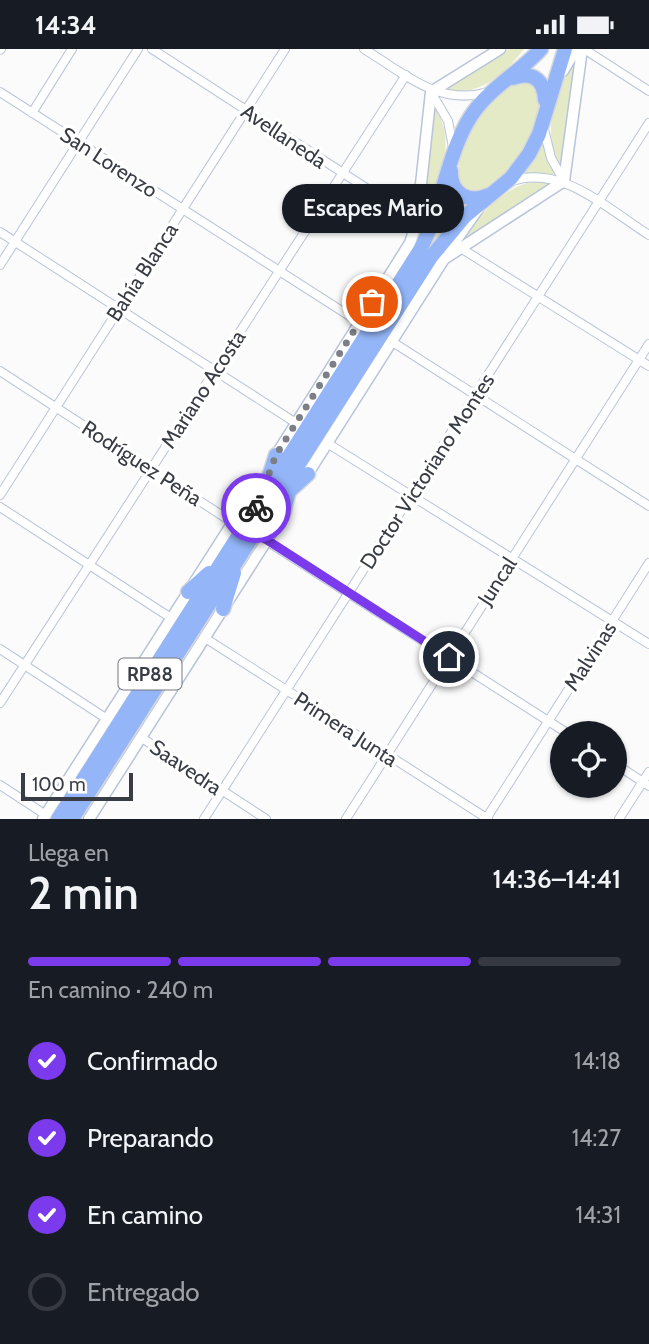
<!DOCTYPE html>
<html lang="es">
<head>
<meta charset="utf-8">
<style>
  body { margin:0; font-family:Cabin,sans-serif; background:#20242c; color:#f1f3f6; height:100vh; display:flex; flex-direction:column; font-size:26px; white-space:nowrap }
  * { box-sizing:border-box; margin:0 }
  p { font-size:23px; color:#9ea1a6 }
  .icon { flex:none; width:38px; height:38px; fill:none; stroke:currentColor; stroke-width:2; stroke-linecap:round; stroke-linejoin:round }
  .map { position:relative; height:770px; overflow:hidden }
  .details { display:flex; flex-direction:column; background:#171b24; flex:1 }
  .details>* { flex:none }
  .fabs { position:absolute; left:550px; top:672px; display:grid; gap:14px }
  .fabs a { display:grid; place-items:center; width:77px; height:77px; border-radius:50%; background:#171b24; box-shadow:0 2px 5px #0004; font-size:35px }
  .scale { position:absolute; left:21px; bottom:18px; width:112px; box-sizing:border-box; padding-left:7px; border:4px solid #383c45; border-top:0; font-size:19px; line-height:24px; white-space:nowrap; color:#383c45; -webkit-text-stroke:5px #fff; paint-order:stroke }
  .pin { position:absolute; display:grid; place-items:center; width:60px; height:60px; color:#fff; margin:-30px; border:4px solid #fff; border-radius:50%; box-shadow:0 2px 7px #0007 }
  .courier { position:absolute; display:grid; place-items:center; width:70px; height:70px; margin:-35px; border:5px solid #7c3aed; border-radius:50%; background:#fff; color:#222; box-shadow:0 2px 9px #0007 }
  .bubble { position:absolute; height:49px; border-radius:24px; background:#171b24; box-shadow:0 2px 5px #0004; font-size:23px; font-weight:600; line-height:49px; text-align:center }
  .summary em { font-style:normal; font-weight:600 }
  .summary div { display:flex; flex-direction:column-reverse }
  .summary { display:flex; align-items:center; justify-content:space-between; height:119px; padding:0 28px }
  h1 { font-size:46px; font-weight:600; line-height:52px }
  .bar { display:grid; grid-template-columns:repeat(4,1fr); gap:10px 7px; align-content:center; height:84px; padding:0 28px }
  .bar i { height:9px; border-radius:5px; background:#363941 }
  .bar .selected { background:#7c3aed }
  .bar p { grid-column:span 4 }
  ol { padding:0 28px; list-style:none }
  li { display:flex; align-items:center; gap:21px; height:77px }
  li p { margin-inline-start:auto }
  li .icon { padding:7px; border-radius:50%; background:#7c3aed; color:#fff; stroke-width:4 }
  li:last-child { color:#9ea1a6 }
  li i { width:38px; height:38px; border:4px solid #363941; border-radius:50% }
  .status { display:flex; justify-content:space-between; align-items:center; height:49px; padding:0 35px; background:#171b24; direction:ltr }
  .status svg { height:19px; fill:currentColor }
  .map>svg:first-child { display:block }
  .green { fill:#e4eac6 }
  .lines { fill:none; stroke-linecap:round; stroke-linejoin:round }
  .street-casing { stroke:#b9c4da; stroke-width:10 }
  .secondary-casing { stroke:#b9c4da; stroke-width:13 }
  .highway-casing { stroke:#d7d8da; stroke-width:17 }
  .street { stroke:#fff; stroke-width:8 }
  .secondary { stroke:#fff; stroke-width:10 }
  .highway { stroke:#94b6f9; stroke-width:14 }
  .done { stroke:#7c7f85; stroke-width:7; stroke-dasharray:0 12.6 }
  .route { stroke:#7c3aed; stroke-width:9 }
  .labels { text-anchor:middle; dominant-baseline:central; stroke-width:7; stroke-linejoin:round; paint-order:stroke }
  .shield { fill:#fff; stroke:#74767d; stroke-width:2 }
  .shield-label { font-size:19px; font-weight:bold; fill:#383c45 }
  .street-label { font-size:21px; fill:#383c45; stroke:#fff }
</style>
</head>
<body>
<div class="status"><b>14:34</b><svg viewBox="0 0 49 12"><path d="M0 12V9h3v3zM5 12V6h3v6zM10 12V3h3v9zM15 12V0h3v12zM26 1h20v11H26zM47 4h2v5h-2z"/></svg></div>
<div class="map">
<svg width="649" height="770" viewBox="0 0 649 770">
  <rect width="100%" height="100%" fill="#fbfbfb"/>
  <path class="green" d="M509,0H524C503,27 478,49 441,41Z
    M576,9L562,121C539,86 556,42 576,9Z
    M519,31L535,34C536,39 540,45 540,50C544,81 506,139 475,145L460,137C453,95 480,50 519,31Z
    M433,56C460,93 438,132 421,169Z
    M542,87L546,107L558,128L522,125Z
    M537,132L554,135L461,192C478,167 505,136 537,132Z
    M448,142L471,156L253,477Z"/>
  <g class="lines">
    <g class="street-casing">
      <path id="street" d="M152,0L417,172
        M364,0C404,24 439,58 488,43
        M584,0L649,42
        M0,1L1,0
        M0,43L359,273
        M431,43L448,72L453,98
        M32,64L72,0
        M544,80L551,109L564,132
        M512,132C562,115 609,161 649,186
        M0,183L296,374
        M459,198L649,317
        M0,216L138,0
        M391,292L649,457
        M0,322L235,475
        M327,394L649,595
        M0,446L285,0
        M0,458L171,569
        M262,489L567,684
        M205,589L488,770
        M0,600L107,670
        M0,654L406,26
        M142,689L266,770
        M614,714L649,737
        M0,736L46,766
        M204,770L649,74
        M346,770L649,295
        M486,770L649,514
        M619,770L649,723"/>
    </g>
    <g class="secondary-casing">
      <path id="secondary" d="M563,22L576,0
        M449,201L478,160
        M273,411L410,194L417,172L431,43L500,0
        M305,429L444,210L564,132L582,0
        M43,770L253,442
        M89,770L286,461"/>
    </g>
    <g class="highway-casing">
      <path id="highway" d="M513,29C533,22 544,31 545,51
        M451,122C450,145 469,155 489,146
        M268,431L276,406
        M287,444L308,425
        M250,447L268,429
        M282,467L291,435
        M188,543L209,524
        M223,560L234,524
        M58,770L420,201C442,159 447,104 471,67C489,39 519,24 541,0
        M72,770L431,208L465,167L511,129L529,105L539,85L565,0"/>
    </g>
    <use href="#street" class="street"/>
    <use href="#secondary" class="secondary"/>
    <use href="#highway" class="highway"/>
  </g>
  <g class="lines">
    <path class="done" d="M256,459L276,406L372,253"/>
    <path class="route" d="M256,459L243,480L267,491L449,608"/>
  </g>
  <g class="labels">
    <rect class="shield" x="118.5" y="609.5" width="63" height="31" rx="5"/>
    <g class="shield-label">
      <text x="150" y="625">RP88</text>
    </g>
    <g class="street-label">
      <text transform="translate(284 87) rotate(34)">Avellaneda</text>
      <text transform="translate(109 113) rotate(33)">San Lorenzo</text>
      <text transform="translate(142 223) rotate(-57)">Bahía Blanca</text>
      <text transform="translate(203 340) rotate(-57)">Mariano Acosta</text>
      <text transform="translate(142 414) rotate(33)">Rodríguez Peña</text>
      <text transform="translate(427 422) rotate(-57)">Doctor Victoriano Montes</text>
      <text transform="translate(497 532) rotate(-57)">Juncal</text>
      <text transform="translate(590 607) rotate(-57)">Malvinas</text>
      <text transform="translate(346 680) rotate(33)">Primera Junta</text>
      <text transform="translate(186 718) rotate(34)">Saavedra</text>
    </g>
  </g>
</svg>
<div class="fabs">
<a><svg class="icon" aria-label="locate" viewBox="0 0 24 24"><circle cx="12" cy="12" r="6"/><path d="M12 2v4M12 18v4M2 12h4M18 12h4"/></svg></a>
</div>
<div class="scale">100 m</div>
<div class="pin" style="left:372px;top:253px;background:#ea580c"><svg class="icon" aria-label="bag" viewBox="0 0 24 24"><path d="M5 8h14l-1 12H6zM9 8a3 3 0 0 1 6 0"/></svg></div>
<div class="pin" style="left:449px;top:608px;background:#1f2937"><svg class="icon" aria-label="home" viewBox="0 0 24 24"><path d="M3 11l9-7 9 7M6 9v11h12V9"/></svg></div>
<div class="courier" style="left:256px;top:459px"><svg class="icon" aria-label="bike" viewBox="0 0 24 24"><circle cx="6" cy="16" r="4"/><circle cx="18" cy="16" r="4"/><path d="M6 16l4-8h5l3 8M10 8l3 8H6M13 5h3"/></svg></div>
<div class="bubble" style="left:282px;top:135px;width:182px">Escapes Mario</div>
</div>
<section class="details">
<div class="summary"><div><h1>2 min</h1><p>Llega en</p></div><em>14:36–14:41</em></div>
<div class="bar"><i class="selected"></i><i class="selected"></i><i class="selected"></i><i></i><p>En camino · 240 m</p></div>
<ol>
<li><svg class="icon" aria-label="check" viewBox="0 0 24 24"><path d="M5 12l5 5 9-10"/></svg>Confirmado<p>14:18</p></li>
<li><svg class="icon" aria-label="check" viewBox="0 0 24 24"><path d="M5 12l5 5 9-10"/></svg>Preparando<p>14:27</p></li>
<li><svg class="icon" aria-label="check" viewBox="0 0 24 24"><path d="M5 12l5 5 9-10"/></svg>En camino<p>14:31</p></li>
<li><i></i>Entregado</li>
</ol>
</section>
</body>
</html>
